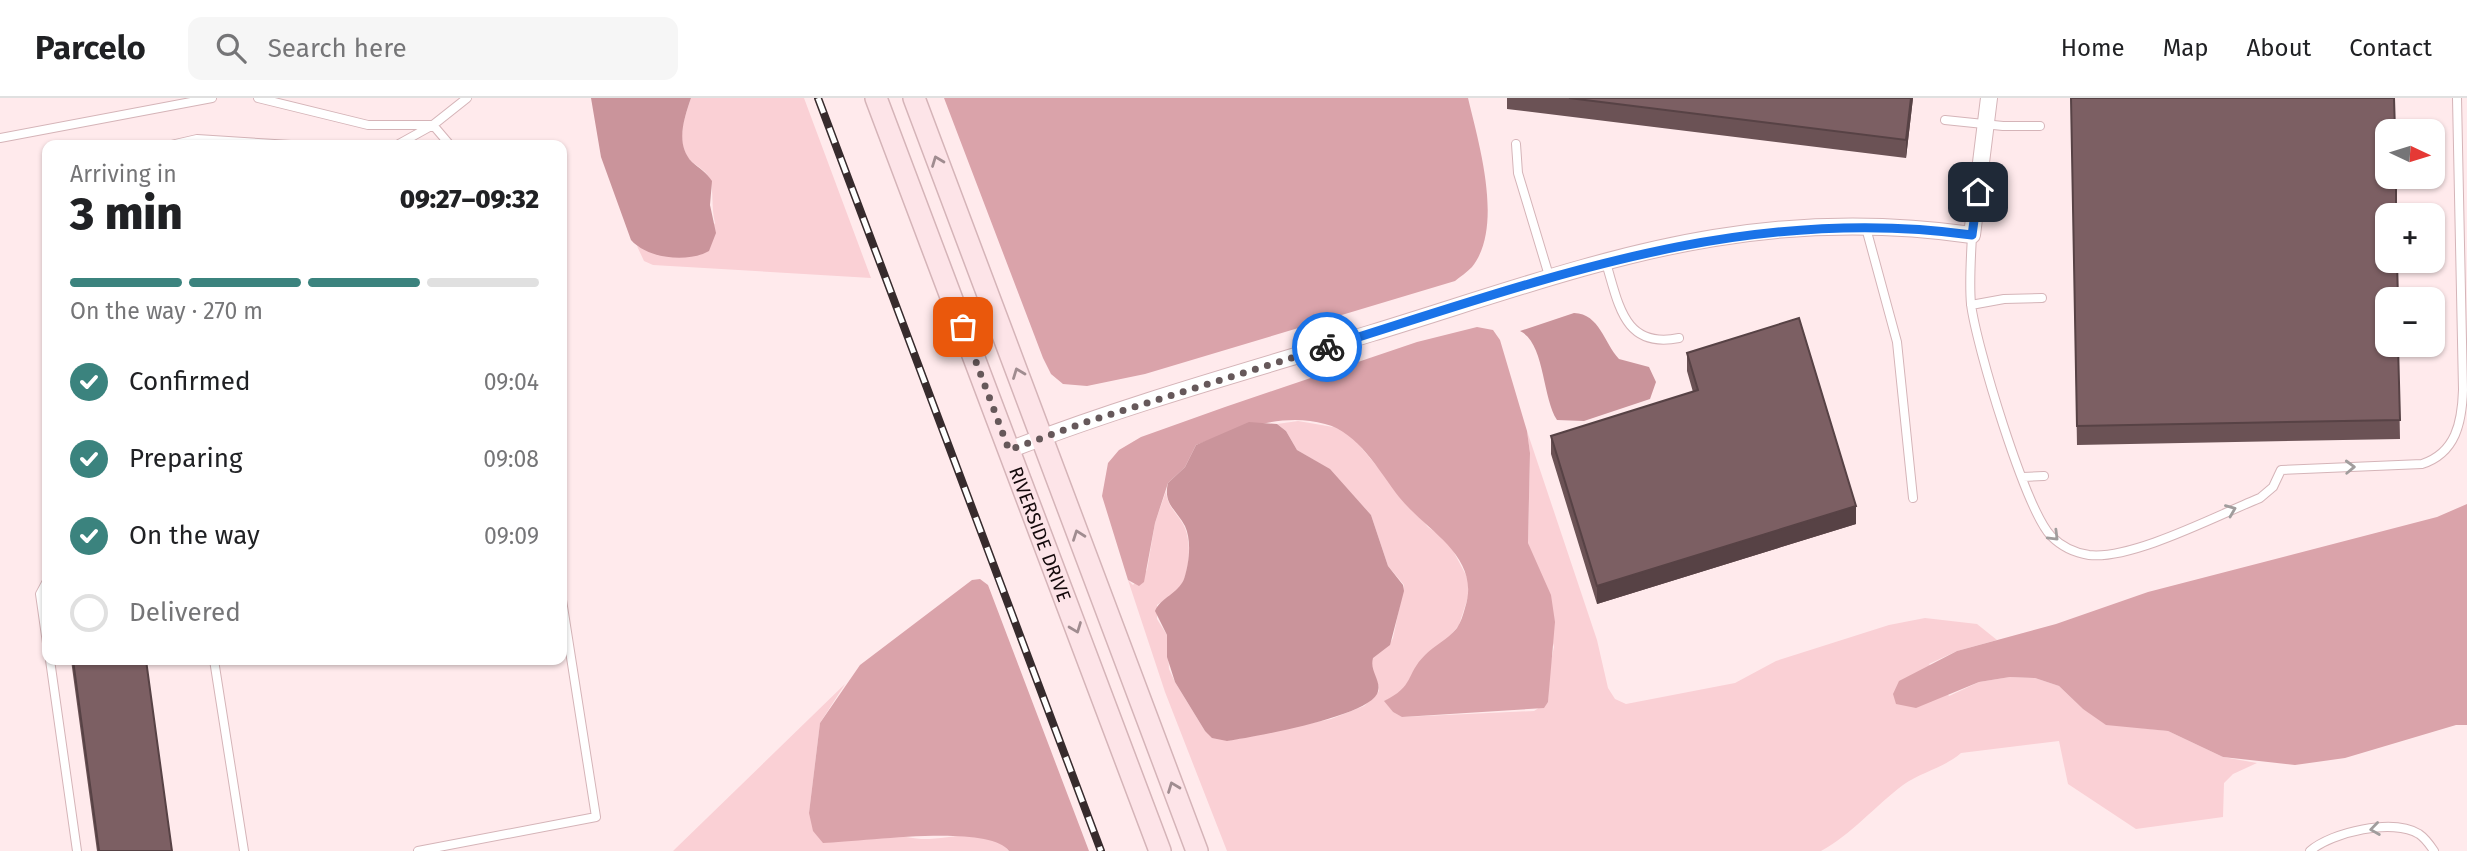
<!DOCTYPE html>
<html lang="en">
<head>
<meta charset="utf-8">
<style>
  body { margin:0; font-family:"Fira Sans",sans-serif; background:#f6f6f6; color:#202124; height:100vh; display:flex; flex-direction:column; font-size:26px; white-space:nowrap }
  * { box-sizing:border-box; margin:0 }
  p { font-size:23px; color:#757577 }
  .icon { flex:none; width:38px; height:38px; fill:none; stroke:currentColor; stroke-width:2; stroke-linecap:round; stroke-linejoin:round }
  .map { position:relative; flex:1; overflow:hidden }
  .details { position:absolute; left:42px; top:42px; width:525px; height:525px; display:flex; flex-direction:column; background:#fff; border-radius:14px; box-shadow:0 2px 5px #0004 }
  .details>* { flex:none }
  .needle { width:46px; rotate:94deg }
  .fabs { position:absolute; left:2375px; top:21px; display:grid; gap:14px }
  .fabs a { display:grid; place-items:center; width:70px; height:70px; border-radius:14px; background:#fff; box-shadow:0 2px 5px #0004; font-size:35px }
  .pin { position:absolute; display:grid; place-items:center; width:60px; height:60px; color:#fff; margin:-30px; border-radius:14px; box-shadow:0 4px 10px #0006 }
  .courier { position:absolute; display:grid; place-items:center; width:70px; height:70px; margin:-35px; border:5px solid #1a73e8; border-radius:50%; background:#fff; color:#222; box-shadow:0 2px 9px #0007 }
  .headline em { font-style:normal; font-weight:800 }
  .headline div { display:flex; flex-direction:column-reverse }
  .headline { display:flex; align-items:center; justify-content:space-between; height:119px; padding:0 28px }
  h1 { font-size:46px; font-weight:800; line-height:52px }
  .bar { display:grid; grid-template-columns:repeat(4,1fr); gap:10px 7px; align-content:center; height:84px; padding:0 28px }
  .bar i { height:9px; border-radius:5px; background:#e0e0e0 }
  .bar .on { background:#3b837e }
  .bar p { grid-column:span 4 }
  ol { padding:0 28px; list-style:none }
  li { display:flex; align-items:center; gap:21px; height:77px }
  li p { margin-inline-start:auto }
  li .icon { padding:7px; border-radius:50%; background:#3b837e; color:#fff; stroke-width:4 }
  li:last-child { color:#757577 }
  li i { width:38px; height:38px; border:4px solid #e0e0e0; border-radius:50% }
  header { display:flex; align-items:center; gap:42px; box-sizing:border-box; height:98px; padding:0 35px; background:#fff; border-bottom:2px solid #e0e0e0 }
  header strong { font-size:33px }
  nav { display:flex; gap:38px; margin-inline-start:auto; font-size:24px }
  .search { width:490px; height:63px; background:#f6f6f6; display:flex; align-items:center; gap:18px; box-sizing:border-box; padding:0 24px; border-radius:14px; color:#757577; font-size:26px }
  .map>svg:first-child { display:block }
  .green { fill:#fad0d5 }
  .forest { fill:#daa3aa }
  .water { fill:#ca949b }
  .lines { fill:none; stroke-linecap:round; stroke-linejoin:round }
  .lane-casing { stroke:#d5b4b8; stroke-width:10 }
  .street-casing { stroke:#d5b4b8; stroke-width:18 }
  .secondary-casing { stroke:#d5b4b8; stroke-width:24 }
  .lane { stroke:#fff; stroke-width:8 }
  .street { stroke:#fff; stroke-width:16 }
  .secondary { stroke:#fde4e8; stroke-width:21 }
  .rail-casing { stroke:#372b2d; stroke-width:8 }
  .rail { stroke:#fff; stroke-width:5; stroke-dasharray:16; stroke-linecap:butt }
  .wall { fill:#6b5255 }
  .shaded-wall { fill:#574245 }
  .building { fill:#7c5f63; stroke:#574245; stroke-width:2 }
  .oneway { stroke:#a08c90 }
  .oneway2 { stroke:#a19d9d }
  .done { stroke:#66585a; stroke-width:7; stroke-dasharray:0 12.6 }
  .route { stroke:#1a73e8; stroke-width:9 }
  .labels { text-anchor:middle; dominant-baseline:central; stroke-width:5; stroke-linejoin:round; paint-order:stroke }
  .street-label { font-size:19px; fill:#14090b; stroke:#fff }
</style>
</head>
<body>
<header>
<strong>Parcelo</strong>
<div class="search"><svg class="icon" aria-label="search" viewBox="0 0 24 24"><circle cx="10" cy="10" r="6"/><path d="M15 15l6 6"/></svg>Search here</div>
<nav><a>Home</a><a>Map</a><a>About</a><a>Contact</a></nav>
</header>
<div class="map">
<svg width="2467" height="753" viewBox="0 0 2467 753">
  <rect width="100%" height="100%" fill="#ffeaec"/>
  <path class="green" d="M691,0H804L871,180L653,167L644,163L637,148L662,158L690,159L715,125C711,109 714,94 710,82C707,73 698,69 691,63C674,44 685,20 691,0Z
    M1298,323L1339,330L1354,341L1428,429L1448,443L1468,481V499L1459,527L1445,544L1425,557L1401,595L1385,603L1393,614L1403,619L1534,613L1548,604L1550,568L1554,549L1528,445L1530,355L1527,333L1597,542L1608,590L1615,601L1626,606L1735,585L1776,563L1889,527L1925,520L1977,526L1997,542L1957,553L1929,566L1949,598L1979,584L2010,579L2035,580L2059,588L2083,611L2142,630L2168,633L2223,659L2257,665L2233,676L2224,685L2223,719L2136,731L2068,686L2059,643L1961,655C1944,670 1921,674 1903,687C1875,708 1852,736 1821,753H1227L1165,594L1128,482L1133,487L1147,472L1155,425L1166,393C1167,408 1176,414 1183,426C1193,443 1190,481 1176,494C1170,499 1163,503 1157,507V521L1167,537L1169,571L1175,584L1205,633L1227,643L1331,621L1364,608L1379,593C1379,582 1371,574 1371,565C1372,554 1389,550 1393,540L1404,487L1388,468L1371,417L1329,371L1297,352L1286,333L1277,326Z
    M845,586L820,625L809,715C842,722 888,738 921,741C949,742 989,726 1009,753H673Z"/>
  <path class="forest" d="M944,0H1468C1479,46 1504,129 1472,169C1467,174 1460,179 1455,183L1145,276L1087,288L1063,286L1051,276L1043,260Z
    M1477,229L1493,232L1500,242L1527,333L1530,355L1528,445L1551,497L1555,524L1548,604L1544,610L1402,619L1393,614L1384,603C1415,588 1405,577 1425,557C1435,547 1447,542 1457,530C1461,524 1463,517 1465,510C1482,458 1426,433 1399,399C1379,373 1358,334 1325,326C1282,314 1235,332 1196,347L1185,369L1168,385L1155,425L1144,484L1139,488L1128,482L1102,398L1108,365L1119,352L1141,339L1225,309L1417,244Z
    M2467,406V627H2456L2345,660L2295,667L2223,659L2168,633L2106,627L2083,611L2059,588L2035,580L2010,579L1979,584L1916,610L1896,606L1893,596L1899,583L1957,553L2056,526L2148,494L2437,419Z
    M980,481L988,487L1089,753H1009C989,725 861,744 823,745L813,733L809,715L820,625L860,567L972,482Z"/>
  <path class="water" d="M591,0H691C684,21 675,46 692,64C699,70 707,75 712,83L710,107L716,135L709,153C688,165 648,161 631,142L601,59Z
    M1574,215C1600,216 1604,245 1619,261L1649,269L1656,284L1650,301L1584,323L1557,322C1542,299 1545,245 1520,233Z
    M1249,324L1277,326L1286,333L1297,352L1330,371L1371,417L1388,468L1403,487L1404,493L1390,547L1373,560C1369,574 1383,583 1377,596C1365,619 1254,639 1227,643L1212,640L1205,633L1175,584L1167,559V537L1155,513C1161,499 1178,496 1184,481C1189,466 1192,443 1185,428C1176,411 1163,406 1168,385L1185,369L1196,347Z"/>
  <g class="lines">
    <g class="lane-casing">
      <path id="lane" d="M258,0L368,27H433L450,47
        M1945,22L2003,28H2040
        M0,40L212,0
        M1516,46L1518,75L1550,181
        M171,47L197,41L291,47
        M397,47L433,27L467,0
        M1866,130L1897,244L1913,400
        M1972,137C1971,160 1969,183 1971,206C1976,247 2025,410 2051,438C2061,448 2075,455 2089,457C2132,462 2218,417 2260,400L2273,389L2281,372L2422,366C2456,355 2462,324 2463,292L2457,0
        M1606,165C1619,207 1624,251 1679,240
        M1971,207L2004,201L2042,200
        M2023,379L2044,378
        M47,483L40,496L47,545
        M50,562L77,753
        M214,562L244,753
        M418,753L596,719L562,502
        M2310,753C2332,734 2393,720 2419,736C2425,740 2430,747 2434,753"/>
    </g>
    <g class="street-casing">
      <path id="street" d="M1009,352C1127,306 1251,272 1372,235C1484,201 1598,159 1714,140C1798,126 1888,125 1972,137L1989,0"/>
    </g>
    <g class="secondary-casing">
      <g id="secondary">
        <path id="s1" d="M876,0L1160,753"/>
        <path d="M914,0L1197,753"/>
      </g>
    </g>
    <use href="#lane" class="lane"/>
    <use href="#street" class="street"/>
    <use href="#secondary" class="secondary"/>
    <g class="rail-casing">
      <path id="rail" d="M818,0L1101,753"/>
    </g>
    <use href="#rail" class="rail"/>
  </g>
  <path class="wall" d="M1507,0H1913L1906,60L1507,11Z
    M2071,0L2398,247L2400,341L2077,347Z
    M1687,255L1856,426L1597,506L1551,356V338L1693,294L1687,273Z
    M71,562H146L172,753H97Z"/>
  <path class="shaded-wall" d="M1911,0H1913L1906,60V42Z
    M1856,408V426L1597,506V488Z"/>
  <path class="building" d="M1569,0H1911L1906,42Z
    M2071,0H2394L2395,33H2387V79H2396V117H2387V163H2397L2398,201H2387V247H2398L2400,322L2077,328Z
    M1799,220L1856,408L1597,488L1551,338L1698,292L1687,255Z
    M73,562H146L172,753H99Z"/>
  <defs><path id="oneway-chevron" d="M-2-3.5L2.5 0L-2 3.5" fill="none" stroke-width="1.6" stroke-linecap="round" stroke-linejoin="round" transform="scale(1.75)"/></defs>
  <g class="oneway">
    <use href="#oneway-chevron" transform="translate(937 63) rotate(-111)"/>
    <use href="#oneway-chevron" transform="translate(1018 275) rotate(-111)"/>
    <use href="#oneway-chevron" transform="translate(1078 437) rotate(-110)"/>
    <use href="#oneway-chevron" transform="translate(1076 530) rotate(69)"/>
    <use href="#oneway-chevron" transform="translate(1173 689) rotate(-111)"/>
  </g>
  <g class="oneway2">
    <use href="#oneway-chevron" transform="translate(2350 369) rotate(-2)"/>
    <use href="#oneway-chevron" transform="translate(2231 412) rotate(-22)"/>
    <use href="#oneway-chevron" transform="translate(2054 438) rotate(45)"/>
    <use href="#oneway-chevron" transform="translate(2375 731) rotate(172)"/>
  </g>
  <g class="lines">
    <path class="done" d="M963,229L1009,352L1086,324L1327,249"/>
    <path class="route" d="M1327,249C1541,182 1744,105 1972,137L1978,94"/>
  </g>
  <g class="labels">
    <g class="street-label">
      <text stroke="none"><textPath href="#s1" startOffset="466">RIVERSIDE DRIVE</textPath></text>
    </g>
  </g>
</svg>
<div class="fabs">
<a><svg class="needle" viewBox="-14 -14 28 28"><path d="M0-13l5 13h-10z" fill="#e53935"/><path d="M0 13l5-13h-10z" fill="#757577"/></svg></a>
<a>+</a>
<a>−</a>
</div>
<div class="pin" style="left:963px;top:229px;background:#ea580c"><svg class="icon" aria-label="bag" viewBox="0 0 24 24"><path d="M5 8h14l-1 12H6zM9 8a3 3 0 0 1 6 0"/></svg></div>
<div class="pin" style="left:1978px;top:94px;background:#1f2937"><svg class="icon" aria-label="home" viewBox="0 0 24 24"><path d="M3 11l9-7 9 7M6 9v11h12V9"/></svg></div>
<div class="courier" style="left:1327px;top:249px"><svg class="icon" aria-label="bike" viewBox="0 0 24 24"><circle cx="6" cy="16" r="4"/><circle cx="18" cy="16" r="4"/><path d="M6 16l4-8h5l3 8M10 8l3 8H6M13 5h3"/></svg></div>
<section class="details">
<div class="headline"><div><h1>3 min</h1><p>Arriving in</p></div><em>09:27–09:32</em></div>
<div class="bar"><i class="on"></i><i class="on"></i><i class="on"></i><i></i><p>On the way · 270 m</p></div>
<ol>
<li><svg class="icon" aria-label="check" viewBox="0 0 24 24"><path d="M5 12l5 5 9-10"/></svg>Confirmed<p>09:04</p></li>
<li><svg class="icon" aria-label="check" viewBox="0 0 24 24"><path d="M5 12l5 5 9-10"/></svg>Preparing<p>09:08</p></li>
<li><svg class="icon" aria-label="check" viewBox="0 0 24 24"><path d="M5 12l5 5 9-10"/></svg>On the way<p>09:09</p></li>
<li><i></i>Delivered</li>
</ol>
</section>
</div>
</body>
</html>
